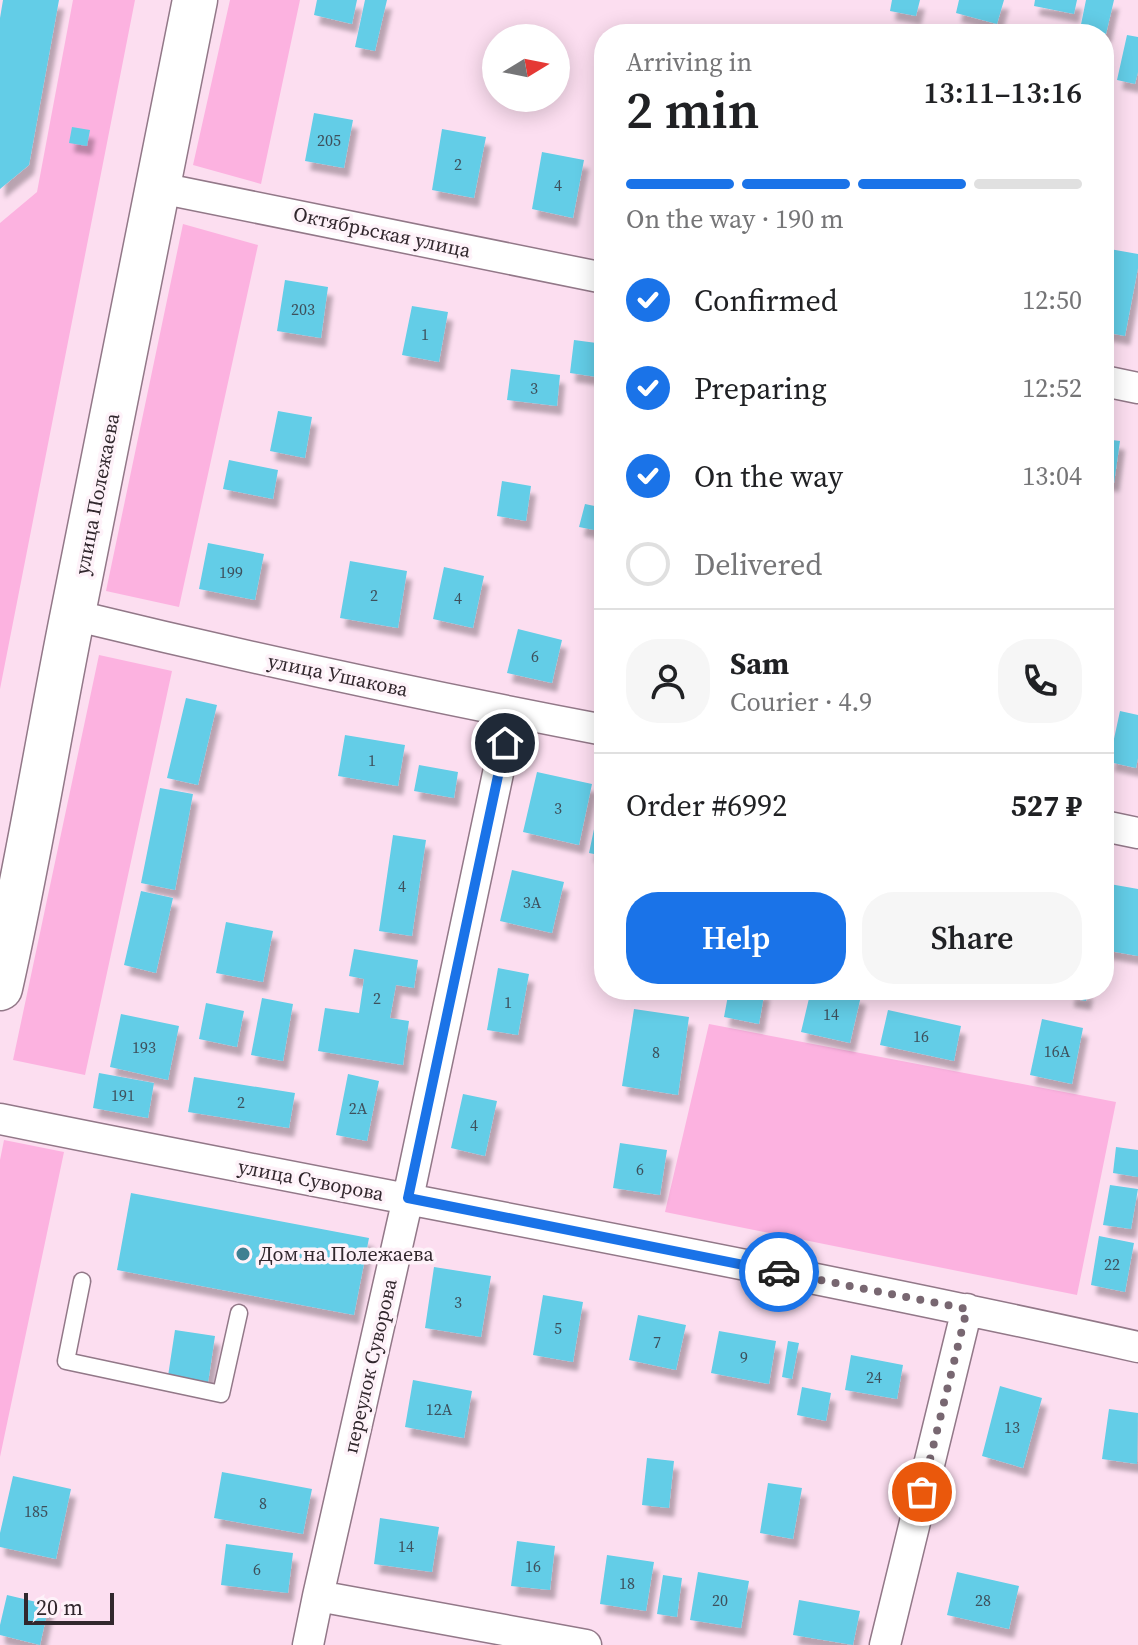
<!DOCTYPE html>
<html lang="en">
<head>
<meta charset="utf-8">
<style>
  body { margin:0; font-family:"Source Serif 4",serif; background:#f6f6f6; color:#202124; height:100vh; display:flex; flex-direction:column; font-size:30px; white-space:nowrap }
  * { box-sizing:border-box; margin:0 }
  p { font-size:26px; color:#757577 }
  .icon { flex:none; width:44px; height:44px; fill:none; stroke:currentColor; stroke-width:2; stroke-linecap:round; stroke-linejoin:round }
  .map { position:relative; flex:1; overflow:hidden }
  .side { position:absolute; left:594px; top:24px; width:520px; height:976px; display:flex; flex-direction:column; background:#fff; border-radius:32px; box-shadow:0 4px 20px #0003 }
  .side>* { flex:none }
  .needle { width:52px; rotate:80deg }
  .controls { position:absolute; left:482px; top:24px; display:grid; gap:16px }
  .controls a { display:grid; place-items:center; width:88px; height:88px; border-radius:50%; background:#fff; box-shadow:0 4px 20px #0003; font-size:40px }
  .scale { position:absolute; left:24px; bottom:20px; width:90px; box-sizing:border-box; padding-left:8px; border:4px solid #31272d; border-top:0; font-size:22px; line-height:28px; white-space:nowrap; color:#31272d; -webkit-text-stroke:6px #fef2f9; paint-order:stroke }
  .pin { position:absolute; display:grid; place-items:center; width:68px; height:68px; color:#fff; margin:-34px; border:4px solid #fff; border-radius:50%; box-shadow:0 2px 8px #0007 }
  .courier { position:absolute; display:grid; place-items:center; width:80px; height:80px; margin:-40px; border:6px solid #1a73e8; border-radius:50%; background:#fff; color:#222; box-shadow:0 2px 10px #0007 }
  .head em { font-style:normal; font-weight:600 }
  .head div { display:flex; flex-direction:column-reverse }
  .head { display:flex; align-items:center; justify-content:space-between; height:136px; padding:0 32px }
  h1 { font-size:52px; font-weight:600; line-height:60px }
  .bar { display:grid; grid-template-columns:repeat(4,1fr); gap:12px 8px; align-content:center; height:96px; padding:0 32px }
  .bar i { height:10px; border-radius:6px; background:#e0e0e0 }
  .bar .current { background:#1a73e8 }
  .bar p { grid-column:span 4 }
  .line { display:flex; align-items:center; gap:20px; padding:0 32px; border-top:2px solid #e0e0e0 }
  .line div { flex:1 }
  .round { display:grid; place-items:center; flex:none; width:84px; height:84px; border-radius:32px; background:#f6f6f6 }
  ol { padding:0 32px; list-style:none }
  li { display:flex; align-items:center; gap:24px; height:88px }
  li p { margin-inline-start:auto }
  li .icon { padding:8px; border-radius:50%; background:#1a73e8; color:#fff; stroke-width:4 }
  li:last-child { color:#757577 }
  li i { width:44px; height:44px; border:4px solid #e0e0e0; border-radius:50% }
  .primary-button { display:flex; gap:16px; margin-top:auto; padding:16px 32px }
  .primary-button a { flex:1; height:92px; border-radius:32px; background:#1a73e8; color:#fff; font-size:32px; font-weight:600; line-height:92px; text-align:center }
  .primary-button a+a { background:#f6f6f6; color:#202124 }
  .map>svg:first-child { display:block }
  .green { fill:#fcb2e0 }
  .building { fill:#63cde7; filter:url(#shadow) }
  .lines { fill:none; stroke-linecap:round; stroke-linejoin:round }
  .service-casing { stroke:#927888; stroke-width:19 }
  .minor-casing { stroke:#927888; stroke-width:33 }
  .primary-casing { stroke:#927888; stroke-width:47 }
  .service { stroke:#fff; stroke-width:16 }
  .minor { stroke:#fff; stroke-width:30 }
  .primary { stroke:#fff; stroke-width:44 }
  .done { stroke:#786771; stroke-width:8; stroke-dasharray:0 14.4 }
  .route { stroke:#1a73e8; stroke-width:10 }
  .poi-dot { fill:#3e8091; stroke:#fef2f9; stroke-width:3 }
  .labels { text-anchor:middle; dominant-baseline:central; stroke-width:7; stroke-linejoin:round; paint-order:stroke }
  .number-label { font-size:16px; fill:#3e505c }
  .street-label { font-size:20px; fill:#31272d; stroke:#fef2f9 }
  .poi-label { font-size:20px; fill:#31272d; stroke:#fef2f9; text-anchor:start }
</style>
</head>
<body>
<div class="map">
<svg width="1138" height="1645" viewBox="0 0 1138 1645">
  <defs>
    <filter id="shadow"><feDropShadow dx="5" dy="9" stdDeviation="2" flood-color="#0004"/></filter>
  </defs>
  <rect width="100%" height="100%" fill="#fcdef0"/>
  <path class="green" d="M73,0H135L0,689V223L37,192Z
    M230,0H300L261,184L193,165Z
    M183,224L258,245L179,607L106,591Z
    M99,655L172,671L85,1075L13,1060Z
    M709,1024L1116,1102L1077,1295L665,1212Z
    M4,1140L64,1152L0,1457V1160Z"/>
  <path class="building" d="M3,0H59L29,165L0,189V18Z
    M317,0H357L352,24L314,15Z
    M365,0H387L375,51L355,47Z
    M892,0H920L916,16L890,11Z
    M959,0H1004L997,24L956,13Z
    M1035,0H1077L1074,14L1034,6Z
    M1086,0H1114L1106,34H1079Z
    M1127,35L1138,37V72L1135,84L1117,80Z
    M314,113L353,120L344,168L305,161Z
    M72,127L90,130L87,146L69,143Z
    M442,129L486,137L474,198L432,190Z
    M542,152L584,160L573,218L532,209Z
    M1104,248L1138,254V268L1125,336L1104,332Z
    M285,280L328,287L321,338L277,331Z
    M412,306L448,312L439,362L402,355Z
    M574,340L604,344V378L570,373Z
    M511,369L560,375L557,406L507,400Z
    M278,411L312,417L305,458L270,451Z
    M1104,439L1120,441L1114,483L1104,481Z
    M229,460L278,470L273,499L223,489Z
    M502,481L531,486L526,521L497,516Z
    M585,504L604,508V532L579,527Z
    M208,543L264,554L255,600L199,589Z
    M350,561L407,571L398,628L340,618Z
    M444,567L484,576L473,628L433,619Z
    M518,629L562,640L552,683L507,673Z
    M186,698L217,705L198,785L167,778Z
    M1120,711L1138,715V758L1136,768L1109,762Z
    M345,735L405,745L398,786L338,776Z
    M419,765L458,772L454,798L414,791Z
    M537,772L592,784L579,845L523,832Z
    M603,786L604,787V856L589,853Z
    M160,788L193,794L175,890L141,883Z
    M393,835L426,840L412,936L379,931Z
    M512,870L564,882L552,933L500,921Z
    M1104,883L1138,889V956L1104,950Z
    M141,891L173,898L156,973L124,965Z
    M226,922L273,931L263,982L216,973Z
    M354,949L418,960L414,988L396,985L390,1018L409,1021L403,1065L318,1051L325,1008L359,1013L364,979L349,976Z
    M498,968L529,974L518,1035L487,1030Z
    M729,990H765L759,1024L724,1017Z
    M811,990H833L861,996L850,1043L801,1032Z
    M1070,990H1088L1086,1001L1069,998Z
    M262,998L293,1004L283,1061L251,1055Z
    M206,1003L244,1011L237,1047L199,1039Z
    M634,1009L689,1017L678,1095L622,1086Z
    M888,1010L961,1026L954,1061L880,1045Z
    M121,1014L179,1026L168,1080L110,1067Z
    M1042,1019L1083,1028L1072,1084L1030,1075Z
    M99,1073L154,1083L148,1118L93,1108Z
    M348,1074L379,1081L367,1141L336,1135Z
    M194,1077L295,1093L289,1128L188,1112Z
    M463,1094L497,1101L485,1156L451,1148Z
    M620,1143L667,1150L660,1195L613,1188Z
    M1116,1147L1138,1150V1177L1113,1173Z
    M1110,1185L1138,1189L1131,1229L1103,1225Z
    M131,1193L369,1238L354,1315L117,1270Z
    M1099,1236L1134,1243L1125,1292L1091,1285Z
    M434,1267L491,1276L481,1337L425,1328Z
    M543,1295L583,1302L573,1362L533,1355Z
    M638,1315L686,1325L676,1370L629,1360Z
    M175,1330L215,1336L208,1383L168,1376Z
    M719,1331L776,1341L769,1384L711,1373Z
    M788,1341L799,1343L792,1379L782,1377Z
    M851,1355L903,1365L897,1399L845,1390Z
    M413,1380L472,1391L464,1438L405,1427Z
    M1000,1386L1042,1398L1023,1468L982,1456Z
    M802,1387L831,1393L826,1421L797,1415Z
    M1109,1409L1138,1413L1137,1464L1102,1459Z
    M647,1458L674,1461L669,1508L642,1505Z
    M222,1472L312,1489L303,1534L214,1518Z
    M13,1476L71,1489L56,1559L0,1547V1533Z
    M768,1483L802,1488L793,1539L760,1533Z
    M380,1518L439,1527L432,1572L374,1564Z
    M517,1541L555,1546L550,1590L511,1586Z
    M226,1544L293,1553L288,1593L221,1585Z
    M607,1555L654,1562L646,1611L600,1604Z
    M698,1572L749,1581L741,1628L690,1620Z
    M957,1572L1019,1586L1009,1629L947,1615Z
    M663,1575L682,1578L677,1617L657,1614Z
    M7,1595L49,1605L40,1645L0,1635V1625Z
    M799,1600L860,1611L853,1645L793,1635Z"/>
  <g class="lines">
    <g class="service-casing">
      <path id="service" d="M82,1281L66,1361L221,1394L239,1313"/>
    </g>
    <g class="minor-casing">
      <path id="minor" d="M160,188L604,278
        M1104,381L1138,388
        M73,615C249,658 426,696 604,730
        M1104,826L1138,833
        M0,1119C379,1196 760,1263 1138,1347
        M318,1596L586,1645
        M308,1645L318,1596L408,1198L511,712
        M885,1645L967,1309"/>
    </g>
    <g class="primary-casing">
      <path id="primary" d="M0,988C28,864 48,738 73,613C114,409 156,205 195,0"/>
    </g>
    <use href="#service" class="service"/>
    <use href="#minor" class="minor"/>
    <use href="#primary" class="primary"/>
  </g>
  <g class="lines">
    <path class="done" d="M779,1272L967,1309L922,1492"/>
    <path class="route" d="M505,743L408,1198L779,1272"/>
  </g>
  <circle class="poi-dot" cx="243" cy="1254" r="8"/>
  <g class="labels">
    <g class="number-label">
      <text x="329" y="140">205</text>
      <text x="458" y="164">2</text>
      <text x="558" y="185">4</text>
      <text x="303" y="309">203</text>
      <text x="425" y="334">1</text>
      <text x="534" y="388">3</text>
      <text x="231" y="572">199</text>
      <text x="374" y="595">2</text>
      <text x="458" y="598">4</text>
      <text x="535" y="656">6</text>
      <text x="372" y="760">1</text>
      <text x="558" y="808">3</text>
      <text x="402" y="886">4</text>
      <text x="532" y="902">3А</text>
      <text x="377" y="998">2</text>
      <text x="508" y="1002">1</text>
      <text x="831" y="1014">14</text>
      <text x="921" y="1036">16</text>
      <text x="144" y="1047">193</text>
      <text x="1057" y="1051">16А</text>
      <text x="656" y="1052">8</text>
      <text x="123" y="1095">191</text>
      <text x="241" y="1102">2</text>
      <text x="358" y="1108">2А</text>
      <text x="474" y="1125">4</text>
      <text x="640" y="1169">6</text>
      <text x="1112" y="1264">22</text>
      <text x="458" y="1302">3</text>
      <text x="558" y="1328">5</text>
      <text x="657" y="1342">7</text>
      <text x="744" y="1357">9</text>
      <text x="874" y="1377">24</text>
      <text x="439" y="1409">12А</text>
      <text x="1012" y="1427">13</text>
      <text x="263" y="1503">8</text>
      <text x="36" y="1511">185</text>
      <text x="406" y="1546">14</text>
      <text x="533" y="1566">16</text>
      <text x="257" y="1569">6</text>
      <text x="627" y="1583">18</text>
      <text x="720" y="1600">20</text>
      <text x="983" y="1600">28</text>
    </g>
    <g class="street-label">
      <text transform="translate(382 232) rotate(12)">Октябрьская улица</text>
      <text transform="translate(97 494) rotate(-79)">улица Полежаева</text>
      <text transform="translate(338 675) rotate(12)">улица Ушакова</text>
      <text transform="translate(311 1180) rotate(11)">улица Суворова</text>
      <text transform="translate(370 1366) rotate(-77)">переулок Суворова</text>
    </g>
    <g class="poi-label">
      <text x="259" y="1254">Дом на Полежаева</text>
    </g>
  </g>
</svg>
<div class="controls">
<a><svg class="needle" viewBox="-14 -14 28 28"><path d="M0-13l5 13h-10z" fill="#e53935"/><path d="M0 13l5-13h-10z" fill="#757577"/></svg></a>
</div>
<div class="scale">20 m</div>
<div class="pin" style="left:922px;top:1492px;background:#ea580c"><svg class="icon" aria-label="bag" viewBox="0 0 24 24"><path d="M5 8h14l-1 12H6zM9 8a3 3 0 0 1 6 0"/></svg></div>
<div class="pin" style="left:505px;top:743px;background:#1f2937"><svg class="icon" aria-label="home" viewBox="0 0 24 24"><path d="M3 11l9-7 9 7M6 9v11h12V9"/></svg></div>
<div class="courier" style="left:779px;top:1272px"><svg class="icon" aria-label="car" viewBox="0 0 24 24"><path d="M5 17H2v-5l4-1 3-4h7l3 4 3 1v5h-3M9 17h6M6 11h13"/><circle cx="7" cy="17" r="2"/><circle cx="17" cy="17" r="2"/></svg></div>
<section class="side">
<div class="head"><div><h1>2 min</h1><p>Arriving in</p></div><em>13:11–13:16</em></div>
<div class="bar"><i class="current"></i><i class="current"></i><i class="current"></i><i></i><p>On the way · 190 m</p></div>
<ol>
<li><svg class="icon" aria-label="check" viewBox="0 0 24 24"><path d="M5 12l5 5 9-10"/></svg>Confirmed<p>12:50</p></li>
<li><svg class="icon" aria-label="check" viewBox="0 0 24 24"><path d="M5 12l5 5 9-10"/></svg>Preparing<p>12:52</p></li>
<li><svg class="icon" aria-label="check" viewBox="0 0 24 24"><path d="M5 12l5 5 9-10"/></svg>On the way<p>13:04</p></li>
<li><i></i>Delivered</li>
</ol>
<div class="line" style="height:144px"><a class="round"><svg class="icon" aria-label="person" viewBox="0 0 24 24"><circle cx="12" cy="8" r="4"/><path d="M4 21q1-7 8-7t8 7"/></svg></a><div><b>Sam</b><p>Courier · 4.9</p></div><a class="round"><svg class="icon" aria-label="phone" viewBox="0 0 24 24"><path d="M5 4h4l2 5-3 2q2 4 5 5l2-3 5 2v4C11 20 4 13 5 4z"/></svg></a></div>
<div class="line" style="height:104px"><div>Order #6992</div><b>527 ₽</b></div>
<div class="primary-button"><a>Help</a><a>Share</a></div>
</section>
</div>
</body>
</html>
